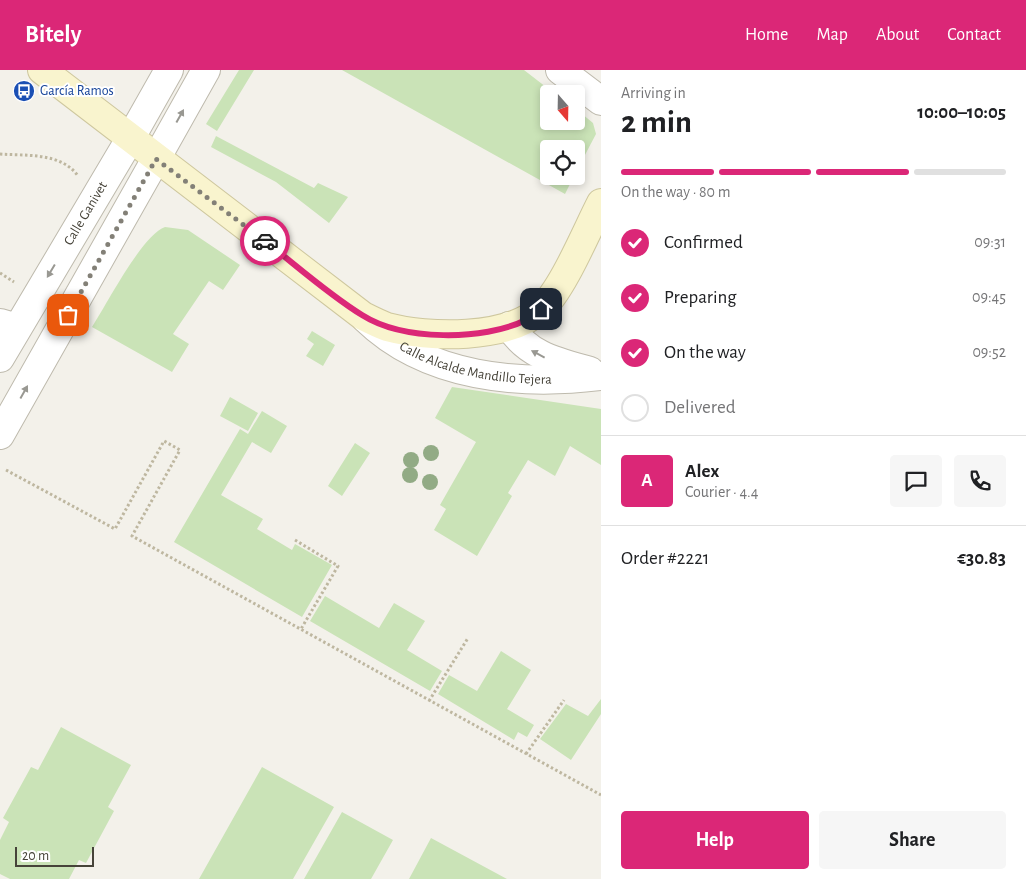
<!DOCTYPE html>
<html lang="en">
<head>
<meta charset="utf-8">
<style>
  body { margin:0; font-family:"Alegreya Sans",sans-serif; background:#f6f6f6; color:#202124; height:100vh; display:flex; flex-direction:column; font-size:19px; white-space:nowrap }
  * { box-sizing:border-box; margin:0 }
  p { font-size:16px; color:#757577 }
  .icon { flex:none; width:28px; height:28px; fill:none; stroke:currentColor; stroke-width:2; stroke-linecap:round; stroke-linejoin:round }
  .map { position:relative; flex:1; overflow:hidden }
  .drawer { display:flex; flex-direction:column; background:#fff; width:425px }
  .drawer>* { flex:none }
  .needle { width:32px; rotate:160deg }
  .buttons { position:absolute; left:540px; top:15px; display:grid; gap:10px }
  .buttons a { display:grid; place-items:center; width:45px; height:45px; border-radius:5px; background:#fff; box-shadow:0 2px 8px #0003; font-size:25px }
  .scale { position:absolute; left:15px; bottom:12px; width:79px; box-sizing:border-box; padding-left:5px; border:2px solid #464339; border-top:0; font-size:14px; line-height:18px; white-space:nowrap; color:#464339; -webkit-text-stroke:4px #fff; paint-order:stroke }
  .pin { position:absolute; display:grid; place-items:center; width:42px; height:42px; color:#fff; margin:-21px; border-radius:10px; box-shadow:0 2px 8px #0006 }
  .courier { position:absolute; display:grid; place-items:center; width:50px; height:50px; margin:-25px; border:4px solid #db2777; border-radius:50%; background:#fff; color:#222; box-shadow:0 1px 6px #0007 }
  .overview em { font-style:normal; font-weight:700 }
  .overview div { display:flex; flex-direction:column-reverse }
  .overview { display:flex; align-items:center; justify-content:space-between; height:85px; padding:0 20px }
  h1 { font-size:32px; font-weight:700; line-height:38px }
  .bar { display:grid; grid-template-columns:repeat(4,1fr); gap:8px 5px; align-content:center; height:60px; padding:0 20px }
  .bar i { height:6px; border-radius:4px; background:#e0e0e0 }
  .bar .active { background:#db2777 }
  .bar p { grid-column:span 4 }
  .line { display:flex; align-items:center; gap:12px; padding:0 20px; border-top:1px solid #e0e0e0 }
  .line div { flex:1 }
  .round { display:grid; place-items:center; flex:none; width:52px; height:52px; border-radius:5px; background:#f6f6f6 }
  ol { padding:0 20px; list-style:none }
  li { display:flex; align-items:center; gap:15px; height:55px }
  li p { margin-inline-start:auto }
  li .icon { padding:5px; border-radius:50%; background:#db2777; color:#fff; stroke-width:4 }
  li:last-child { color:#757577 }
  li i { width:28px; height:28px; border:2px solid #e0e0e0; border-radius:50% }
  .primary-button { display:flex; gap:10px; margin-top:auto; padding:10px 20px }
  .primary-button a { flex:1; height:58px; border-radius:5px; background:#db2777; color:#fff; font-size:20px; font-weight:700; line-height:58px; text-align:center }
  .primary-button a+a { background:#f6f6f6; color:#202124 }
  header { display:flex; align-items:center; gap:30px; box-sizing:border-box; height:70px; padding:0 25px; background:#db2777; color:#fff }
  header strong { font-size:24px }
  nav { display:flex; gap:28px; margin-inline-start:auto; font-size:18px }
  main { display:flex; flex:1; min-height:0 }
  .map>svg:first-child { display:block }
  .green { fill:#cae3b7 }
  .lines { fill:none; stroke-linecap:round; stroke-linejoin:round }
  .minor-casing { stroke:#bebaad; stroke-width:30 }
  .tertiary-casing { stroke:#bebaad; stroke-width:30 }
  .secondary-casing { stroke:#cec79e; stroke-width:30 }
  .path { stroke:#beb7a0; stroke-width:3; stroke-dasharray:2.5 2.5; stroke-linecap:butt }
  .minor { stroke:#fff; stroke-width:28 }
  .tertiary { stroke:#fff; stroke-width:28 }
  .secondary { stroke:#f9f4ce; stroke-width:28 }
  .tree { fill:#92ab85 }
  .oneway { fill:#999892 }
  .done { stroke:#838077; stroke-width:5; stroke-dasharray:0 9 }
  .route { stroke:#db2777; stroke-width:6 }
  .labels { text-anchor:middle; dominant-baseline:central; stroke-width:4; stroke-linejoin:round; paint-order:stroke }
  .transit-label { font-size:14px; fill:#164399; stroke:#fff; text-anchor:start }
  .street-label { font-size:14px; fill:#464339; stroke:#fff }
</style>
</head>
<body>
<header>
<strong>Bitely</strong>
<nav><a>Home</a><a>Map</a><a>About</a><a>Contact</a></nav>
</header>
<main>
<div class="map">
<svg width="601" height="809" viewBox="0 0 601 809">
  <rect width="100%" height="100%" fill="#f3f1ea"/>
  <path class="green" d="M239,0H254L217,61L206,54Z
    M342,0H524L555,24H549V51H576V39L593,53L596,64L576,102V79H549V106H574L565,124Z
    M216,66L314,118L318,113L348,127L329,153L276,112L211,77Z
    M165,157L188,160L240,195L223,220L209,211L173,264L189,274L172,302L92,257C107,234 142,165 165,157Z
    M312,261L335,275L323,296L306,286L314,274L307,269Z
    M452,317L601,339V395L570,376L555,406L528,390L508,423L512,426L477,486L434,460L446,439L440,435L476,372L435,348Z
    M230,327L258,343L248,361L220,346Z
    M262,341L287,356L271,383L252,372L221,425L263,449L257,459L292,480L295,474L332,495L302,547L174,472L240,359L248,364Z
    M355,373L370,383L342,426L328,416Z
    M325,526L379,558L394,533L425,551L407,580L442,601L430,621L310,551Z
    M501,581L531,600L507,639L534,655L527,667L518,662L514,670L438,624L449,605L477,621Z
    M601,629V644L571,690L540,669L566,634L588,646Z
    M61,657L131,695L108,737L114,741L86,793L79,790L69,809H10L0,804V770L9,752L3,748L31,697L38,700Z
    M262,697L334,737L293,809H199Z
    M342,742L393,770L371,809H304Z
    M431,768L507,809H409Z"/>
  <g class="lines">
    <g class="minor-casing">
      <path id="minor" d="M560,0L601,31
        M130,69L169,0
        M156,89L206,0
        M0,253L17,258"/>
    </g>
    <g class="tertiary-casing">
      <g id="tertiary">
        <path id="s1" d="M366,249C427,308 520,316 601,306"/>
        <path d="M509,256C528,286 558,292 590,301"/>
        <path id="s2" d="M0,288L130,69"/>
        <path d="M0,365L156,89"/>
      </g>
    </g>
    <g class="secondary-casing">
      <path id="secondary" d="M42,0L363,246C371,250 379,254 387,257C428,268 508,270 541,239C563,219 586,162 601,133"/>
    </g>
    <path class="path" d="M0,84C26,86 61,82 78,106
      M0,203L14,212
      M6,400L115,459L164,371L180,380L132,466L601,725
      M295,470L338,496L301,559
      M429,631L468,568
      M526,684L564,630"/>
    <use href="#minor" class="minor"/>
    <use href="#tertiary" class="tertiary"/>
    <use href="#secondary" class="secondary"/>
  </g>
  <g class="tree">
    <circle cx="431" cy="383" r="8"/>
    <circle cx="411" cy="390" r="8"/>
    <circle cx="410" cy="405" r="8"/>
    <circle cx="430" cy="412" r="8"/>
  </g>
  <defs><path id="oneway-solid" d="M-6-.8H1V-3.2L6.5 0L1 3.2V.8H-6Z" transform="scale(1.25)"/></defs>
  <g class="oneway">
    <use href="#oneway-solid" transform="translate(180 46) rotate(-61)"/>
    <use href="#oneway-solid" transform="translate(51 201) rotate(121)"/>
    <use href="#oneway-solid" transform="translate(538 284) rotate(-152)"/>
    <use href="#oneway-solid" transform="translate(24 322) rotate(-61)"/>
  </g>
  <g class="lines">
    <path class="done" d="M68,245L156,89L265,171"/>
    <path class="route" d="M265,171C297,196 328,224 362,245C403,271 483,271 526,250C531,248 536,243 541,239"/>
  </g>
  <defs>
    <g id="bus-disc" transform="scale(1.125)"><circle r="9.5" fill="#1a4fb4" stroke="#fff"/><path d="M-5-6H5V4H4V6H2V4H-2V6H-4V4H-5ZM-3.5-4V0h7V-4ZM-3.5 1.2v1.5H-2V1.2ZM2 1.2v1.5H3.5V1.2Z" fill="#fff"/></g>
  </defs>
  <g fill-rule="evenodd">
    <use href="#bus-disc" x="24" y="21"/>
  </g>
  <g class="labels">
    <g class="transit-label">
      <text x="40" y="21">García Ramos</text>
    </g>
    <g class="street-label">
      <text stroke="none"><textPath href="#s2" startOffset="168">Calle Ganivet</textPath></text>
      <text stroke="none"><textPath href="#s1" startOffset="122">Calle Alcalde Mandillo Tejera</textPath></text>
    </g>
  </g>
</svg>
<div class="buttons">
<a><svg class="needle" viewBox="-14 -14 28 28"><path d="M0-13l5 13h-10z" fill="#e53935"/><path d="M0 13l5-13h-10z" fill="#757577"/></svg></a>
<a><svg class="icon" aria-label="locate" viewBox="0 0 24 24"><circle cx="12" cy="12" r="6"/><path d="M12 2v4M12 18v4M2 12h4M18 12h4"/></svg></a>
</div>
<div class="scale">20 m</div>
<div class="pin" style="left:68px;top:245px;background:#ea580c"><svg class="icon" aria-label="bag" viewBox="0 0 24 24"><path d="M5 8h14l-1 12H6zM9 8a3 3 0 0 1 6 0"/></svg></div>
<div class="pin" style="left:541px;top:239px;background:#1f2937"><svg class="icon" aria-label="home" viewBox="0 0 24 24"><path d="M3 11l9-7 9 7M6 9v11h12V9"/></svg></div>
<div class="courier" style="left:265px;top:171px"><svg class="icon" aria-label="car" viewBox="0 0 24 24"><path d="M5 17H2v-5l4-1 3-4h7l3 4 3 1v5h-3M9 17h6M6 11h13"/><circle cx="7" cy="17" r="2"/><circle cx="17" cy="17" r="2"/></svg></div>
</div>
<section class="drawer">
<div class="overview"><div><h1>2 min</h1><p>Arriving in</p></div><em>10:00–10:05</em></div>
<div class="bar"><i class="active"></i><i class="active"></i><i class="active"></i><i></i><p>On the way · 80 m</p></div>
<ol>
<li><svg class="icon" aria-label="check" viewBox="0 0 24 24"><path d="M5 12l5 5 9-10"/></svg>Confirmed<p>09:31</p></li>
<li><svg class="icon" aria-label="check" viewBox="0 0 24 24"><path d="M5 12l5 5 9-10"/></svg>Preparing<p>09:45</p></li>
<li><svg class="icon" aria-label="check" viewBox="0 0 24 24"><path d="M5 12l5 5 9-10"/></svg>On the way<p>09:52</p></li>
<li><i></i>Delivered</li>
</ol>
<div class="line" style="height:90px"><b class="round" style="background:#db2777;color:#fff">A</b><div><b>Alex</b><p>Courier · 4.4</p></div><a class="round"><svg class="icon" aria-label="chat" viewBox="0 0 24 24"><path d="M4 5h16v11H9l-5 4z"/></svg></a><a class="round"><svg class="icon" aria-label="phone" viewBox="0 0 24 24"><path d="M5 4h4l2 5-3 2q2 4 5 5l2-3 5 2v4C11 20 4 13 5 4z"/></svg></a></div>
<div class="line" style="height:65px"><div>Order #2221</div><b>€30.83</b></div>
<div class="primary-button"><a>Help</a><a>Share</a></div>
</section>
</main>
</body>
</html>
